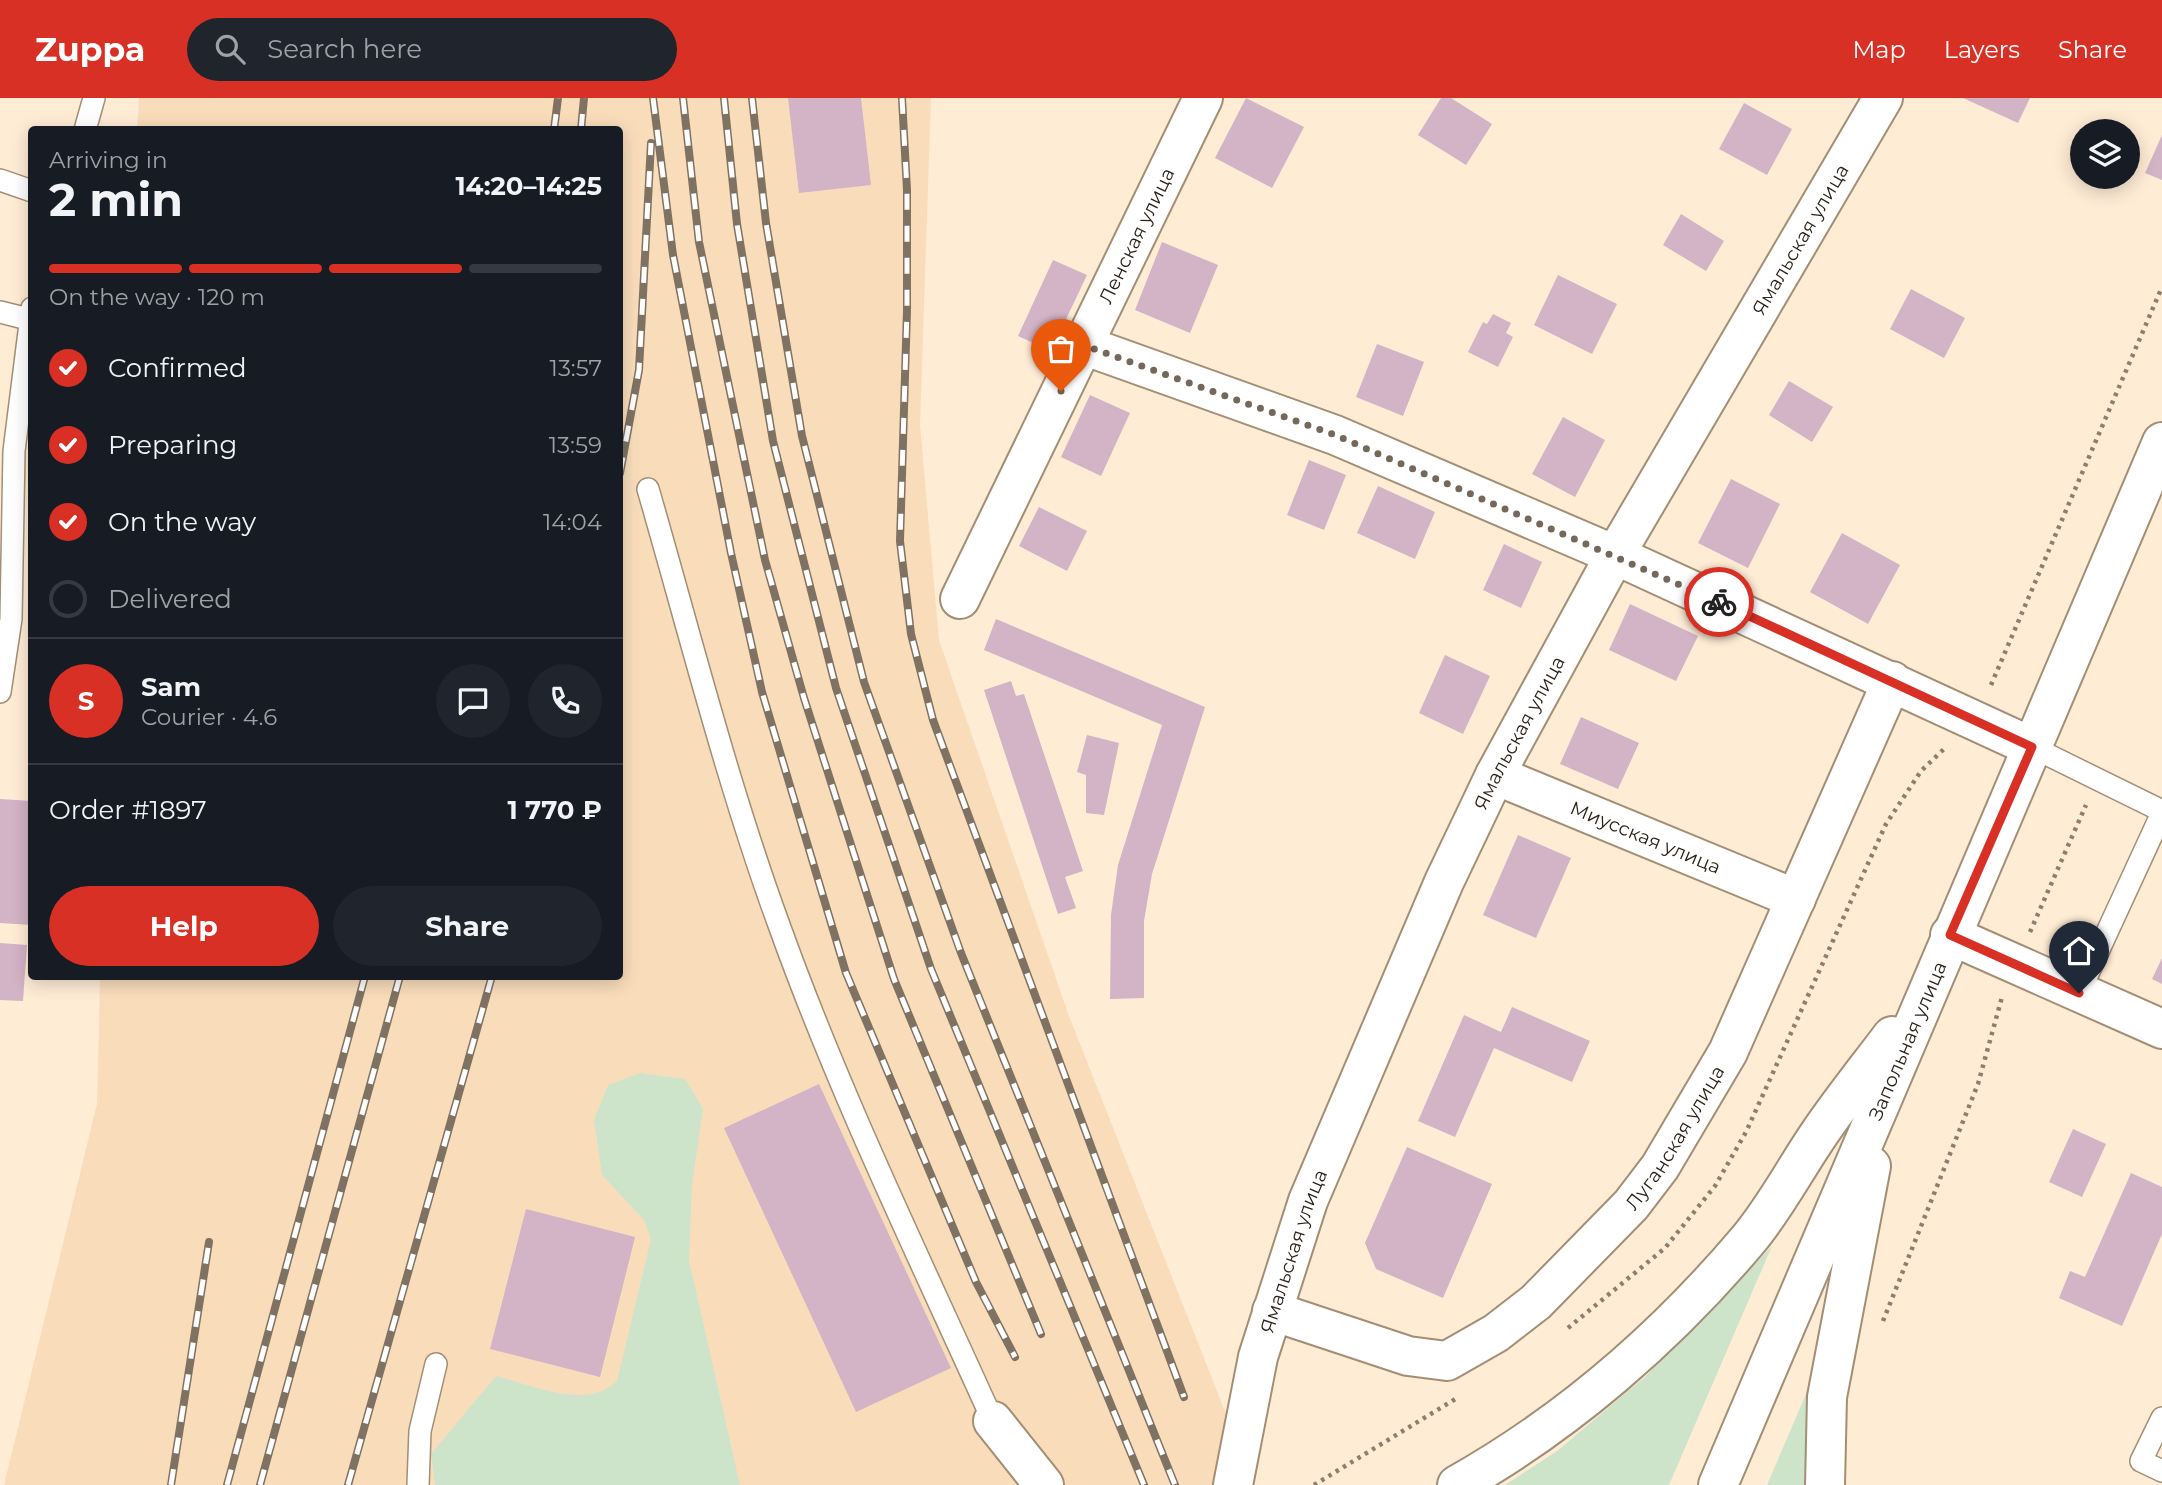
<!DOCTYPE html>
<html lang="en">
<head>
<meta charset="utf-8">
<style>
  body { margin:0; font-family:Montserrat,sans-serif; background:#20242c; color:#f1f3f6; height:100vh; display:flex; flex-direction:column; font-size:26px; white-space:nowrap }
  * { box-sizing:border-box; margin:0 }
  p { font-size:23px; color:#9ea1a6 }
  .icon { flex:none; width:38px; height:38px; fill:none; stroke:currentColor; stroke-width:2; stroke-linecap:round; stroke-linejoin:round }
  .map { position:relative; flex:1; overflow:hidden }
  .panel { position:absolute; left:28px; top:28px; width:595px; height:854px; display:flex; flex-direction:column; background:#171b24; border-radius:7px; box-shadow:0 4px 18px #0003 }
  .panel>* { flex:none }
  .controls { position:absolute; left:2070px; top:21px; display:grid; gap:14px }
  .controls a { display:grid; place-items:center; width:70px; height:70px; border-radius:50%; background:#171b24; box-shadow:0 4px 18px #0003; font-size:35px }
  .pin { position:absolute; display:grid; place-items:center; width:60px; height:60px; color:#fff; margin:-72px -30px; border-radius:50% 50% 50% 0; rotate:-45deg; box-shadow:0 0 7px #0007 }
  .pin .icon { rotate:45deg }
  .courier { position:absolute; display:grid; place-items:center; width:70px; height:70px; margin:-35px; border:5px solid #d93025; border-radius:50%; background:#fff; color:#222; box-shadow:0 2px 9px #0007 }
  .headline em { font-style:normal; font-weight:700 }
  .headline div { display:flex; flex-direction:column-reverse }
  .headline { display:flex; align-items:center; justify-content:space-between; height:119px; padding:0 21px }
  h1 { font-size:46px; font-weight:700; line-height:52px }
  .bar { display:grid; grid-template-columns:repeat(4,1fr); gap:10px 7px; align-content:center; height:84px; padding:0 21px }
  .bar i { height:9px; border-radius:5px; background:#363941 }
  .bar .active { background:#d93025 }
  .bar p { grid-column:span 4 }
  .line { display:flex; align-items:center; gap:18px; padding:0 21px; border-top:2px solid #363941 }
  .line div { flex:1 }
  .round { display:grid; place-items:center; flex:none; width:74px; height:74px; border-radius:37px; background:#20242c }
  ol { padding:0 21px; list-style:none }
  li { display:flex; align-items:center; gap:21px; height:77px }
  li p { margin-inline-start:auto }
  li .icon { padding:7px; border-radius:50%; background:#d93025; color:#fff; stroke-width:4 }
  li:last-child { color:#9ea1a6 }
  li i { width:38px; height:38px; border:4px solid #363941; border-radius:50% }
  .primary-button { display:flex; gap:14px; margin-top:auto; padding:14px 21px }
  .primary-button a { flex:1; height:80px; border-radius:42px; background:#d93025; color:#fff; font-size:28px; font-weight:700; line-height:80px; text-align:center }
  .primary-button a+a { background:#20242c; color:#f1f3f6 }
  header { display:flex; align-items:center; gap:42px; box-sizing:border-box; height:98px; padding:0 35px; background:#d93025; color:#fff }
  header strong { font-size:33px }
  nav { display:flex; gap:38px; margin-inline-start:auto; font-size:24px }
  .search { width:490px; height:63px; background:#20242c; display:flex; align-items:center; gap:18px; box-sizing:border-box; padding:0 24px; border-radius:38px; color:#9ea1a6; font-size:26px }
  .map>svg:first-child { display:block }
  .built { fill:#f9ddbb }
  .green { fill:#cde4ca }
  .building { fill:#d3b3c6 }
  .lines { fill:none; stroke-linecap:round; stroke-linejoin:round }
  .service-casing { stroke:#a38e74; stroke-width:24 }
  .minor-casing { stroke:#a38e74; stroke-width:42 }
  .tertiary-casing { stroke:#a38e74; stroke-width:42 }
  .path { stroke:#8d7f6f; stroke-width:4.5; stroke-dasharray:3.5 5; stroke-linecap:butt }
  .service { stroke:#fff; stroke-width:21 }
  .minor { stroke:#fff; stroke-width:38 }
  .tertiary { stroke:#fff; stroke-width:38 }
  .rail-casing { stroke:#7f7263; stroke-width:8 }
  .rail { stroke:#fcfdfc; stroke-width:5; stroke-dasharray:16; stroke-linecap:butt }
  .done { stroke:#75685a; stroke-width:7; stroke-dasharray:0 12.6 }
  .route { stroke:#d93025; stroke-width:9 }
  .labels { text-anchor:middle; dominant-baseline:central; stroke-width:7; stroke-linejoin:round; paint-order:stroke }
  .street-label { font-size:19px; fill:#2a2117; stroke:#fcfdfc }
</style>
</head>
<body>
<header>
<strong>Zuppa</strong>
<div class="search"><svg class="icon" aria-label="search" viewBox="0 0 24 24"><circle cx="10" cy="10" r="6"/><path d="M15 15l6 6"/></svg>Search here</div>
<nav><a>Map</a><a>Layers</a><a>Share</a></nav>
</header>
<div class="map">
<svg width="2162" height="1387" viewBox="0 0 2162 1387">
  <rect width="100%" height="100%" fill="#ffecd5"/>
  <path class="built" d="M139,0H931L920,327L939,542L1069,918L1254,1387H4L97,1006L100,879L620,878V32L137,31Z"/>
  <path class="green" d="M640,975L685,981L703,1011L692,1087L689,1162L740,1387H435L431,1356L496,1278C532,1287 587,1313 617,1283L651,1141L644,1122L602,1077L594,1022L608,987Z
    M1772,1148L1669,1387H1505L1557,1353L1646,1278Z
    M1809,1289L1813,1291L1804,1387H1767Z"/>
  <path class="building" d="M788,0H861L871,87L799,95Z
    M1246,0L1304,29L1272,90L1215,60Z
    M1441,0H1451L1492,26L1466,67L1418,37Z
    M1963,0H2030L2018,25Z
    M1744,5L1792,31L1767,77L1719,51Z
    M2162,37V82L2145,75Z
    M1681,116L1724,143L1706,173L1663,147Z
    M1162,144L1218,167L1190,235L1135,212Z
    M1053,162L1087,177L1051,253L1018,238Z
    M1558,177L1617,206L1592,256L1534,227Z
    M1911,191L1965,220L1944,260L1890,231Z
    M1493,216L1511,225L1506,235L1513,239L1498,269L1468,254L1483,224L1487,226Z
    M1377,246L1424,264L1403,318L1356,299Z
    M1789,283L1833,309L1812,344L1769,317Z
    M1090,297L1130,315L1101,378L1061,359Z
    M1563,319L1605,342L1575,399L1532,376Z
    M1309,362L1346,377L1324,432L1287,417Z
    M1731,381L1780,406L1748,470L1698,445Z
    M1378,388L1435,414L1415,461L1357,435Z
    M1039,409L1087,433L1067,473L1019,448Z
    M1842,435L1900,467L1868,526L1810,494Z
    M1504,446L1542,464L1521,510L1483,492Z
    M1630,506L1698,538L1676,583L1609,552Z
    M996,521L1205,609L1152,776L1144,823V900L1110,901L1111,817L1118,767L1162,627L984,552Z
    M1445,557L1490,578L1463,636L1419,615Z
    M1011,583L1016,598L1024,596L1083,773L1065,779L1076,810L1058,816L984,592Z
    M1581,619L1639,645L1618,691L1560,666Z
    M1087,637L1119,645L1104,717L1086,715V677L1077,674Z
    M0,701L32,703V827L0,825Z
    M1518,737L1571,760L1536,840L1483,817Z
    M0,845L27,847L23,903L0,902Z
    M2162,860V886L2152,881Z
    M1512,909L1590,943L1572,984L1494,950L1455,1039L1418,1023L1464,917L1501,934Z
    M819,986L951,1270L856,1314L724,1030Z
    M2073,1031L2106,1046L2082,1099L2049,1084Z
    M1407,1049L1492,1086L1443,1200L1376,1171L1365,1145Z
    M2131,1075L2162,1089V1136L2122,1228L2059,1200L2070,1173L2085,1179Z
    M526,1111L635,1139L600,1279L490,1251Z"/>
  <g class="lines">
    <g class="service-casing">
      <path id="service" d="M85,32L94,0
        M0,82L32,93
        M0,214L28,221
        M648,391C690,536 727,685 779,827C840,997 919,1159 993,1323
        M0,594L11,521L14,353L32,210
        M2032,649L2162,713
        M2079,895L2162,715
        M2162,1320L2141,1363L2162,1373
        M418,1387L420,1333L436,1266"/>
    </g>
    <g class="minor-casing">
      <g id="minor">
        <path d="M1083,247L1335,337L1615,457L2032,649"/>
        <path id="s1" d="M960,501L1203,0"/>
        <path id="s2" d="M1495,677L1796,801"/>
        <path d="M1950,837L2162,931"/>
        <path id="s3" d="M1272,1213L1408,1258L1447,1263L1496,1235L1536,1204L1631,1107L1660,1069L1728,954L1892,583"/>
        <path d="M993,1323L1044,1387"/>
        <path id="s4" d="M1233,1387L1258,1259L1308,1103L1444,784L1495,677L1615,457L1883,0"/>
      </g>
    </g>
    <g class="tertiary-casing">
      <g id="tertiary">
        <path d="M1457,1387C1567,1325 1666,1239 1748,1142C1775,1110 1795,1071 1819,1036C1842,1002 1868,970 1892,938"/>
        <path id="s5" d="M1718,1387L2162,344"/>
        <path d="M1825,1387L1827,1299L1871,1068"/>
      </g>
    </g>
    <path class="path" d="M1991,587L2162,189
      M2030,834L2086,707
      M1883,1223L1978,986L2002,899
      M1568,1230L1665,1150L1715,1088L1746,1034L1886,726L1921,673L1944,651
      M1314,1387L1457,1300"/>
    <use href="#service" class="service"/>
    <use href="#minor" class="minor"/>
    <use href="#tertiary" class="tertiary"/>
    <g class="rail-casing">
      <path id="rail" d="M653,0L673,157L731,455L762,594L846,875L976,1184L1015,1259
        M683,0L699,144L765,462L804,600L894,881L1041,1236
        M724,0L737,126L773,343L836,590L931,871L1144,1387
        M752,0L766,125L802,338L864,584L961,855L1175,1387
        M902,0L907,92V212L900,443L911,536L933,622L1184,1299
        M554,32L558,0
        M581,32L584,0
        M620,375L639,272L651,45
        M171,1387L209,1144
        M227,1387L365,878
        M260,1387L400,878
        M348,1387L492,878"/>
    </g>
    <use href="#rail" class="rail"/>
  </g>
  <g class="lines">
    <path class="done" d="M1061,293L1083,247L1335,337L1719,504"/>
    <path class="route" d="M1719,504L2032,649L1950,837L2079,895"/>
  </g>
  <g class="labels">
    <g class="street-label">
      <text stroke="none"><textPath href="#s1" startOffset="404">Ленская улица</textPath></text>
      <text stroke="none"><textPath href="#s4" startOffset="1376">Ямальская улица</textPath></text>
      <text stroke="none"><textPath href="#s4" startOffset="808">Ямальская улица</textPath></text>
      <text stroke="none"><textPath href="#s2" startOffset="163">Миусская улица</textPath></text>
      <text stroke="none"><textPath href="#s5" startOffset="483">Запольная улица</textPath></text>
      <text stroke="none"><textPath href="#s3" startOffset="506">Луганская улица</textPath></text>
      <text stroke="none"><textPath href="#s4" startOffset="242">Ямальская улица</textPath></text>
    </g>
  </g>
</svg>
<div class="controls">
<a><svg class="icon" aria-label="layers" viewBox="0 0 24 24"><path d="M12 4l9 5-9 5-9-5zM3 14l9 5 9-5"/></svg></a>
</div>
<div class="pin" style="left:1061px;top:293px;background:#ea580c"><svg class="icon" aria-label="bag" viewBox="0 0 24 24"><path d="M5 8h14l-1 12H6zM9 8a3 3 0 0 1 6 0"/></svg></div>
<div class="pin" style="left:2079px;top:895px;background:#1f2937"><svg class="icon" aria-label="home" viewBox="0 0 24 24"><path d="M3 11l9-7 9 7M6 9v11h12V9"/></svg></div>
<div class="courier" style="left:1719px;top:504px"><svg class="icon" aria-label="bike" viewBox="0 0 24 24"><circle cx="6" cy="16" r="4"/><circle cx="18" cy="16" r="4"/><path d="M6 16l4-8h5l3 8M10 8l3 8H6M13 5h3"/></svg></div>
<section class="panel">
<div class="headline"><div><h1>2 min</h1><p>Arriving in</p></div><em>14:20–14:25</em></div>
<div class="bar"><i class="active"></i><i class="active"></i><i class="active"></i><i></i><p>On the way · 120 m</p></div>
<ol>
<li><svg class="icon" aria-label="check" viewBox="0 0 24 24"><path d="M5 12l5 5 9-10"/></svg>Confirmed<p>13:57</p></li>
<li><svg class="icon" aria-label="check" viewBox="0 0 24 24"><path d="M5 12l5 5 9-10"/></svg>Preparing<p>13:59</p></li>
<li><svg class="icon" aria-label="check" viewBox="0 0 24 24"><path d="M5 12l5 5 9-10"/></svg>On the way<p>14:04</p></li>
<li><i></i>Delivered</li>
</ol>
<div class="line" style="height:126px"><b class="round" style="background:#d93025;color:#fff">S</b><div><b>Sam</b><p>Courier · 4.6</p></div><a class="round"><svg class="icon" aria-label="chat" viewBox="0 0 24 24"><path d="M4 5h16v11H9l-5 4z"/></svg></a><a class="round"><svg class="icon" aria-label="phone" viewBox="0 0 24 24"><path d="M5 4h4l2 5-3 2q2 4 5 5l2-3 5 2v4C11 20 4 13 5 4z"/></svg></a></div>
<div class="line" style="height:91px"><div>Order #1897</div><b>1 770 ₽</b></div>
<div class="primary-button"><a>Help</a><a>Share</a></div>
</section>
</div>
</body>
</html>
